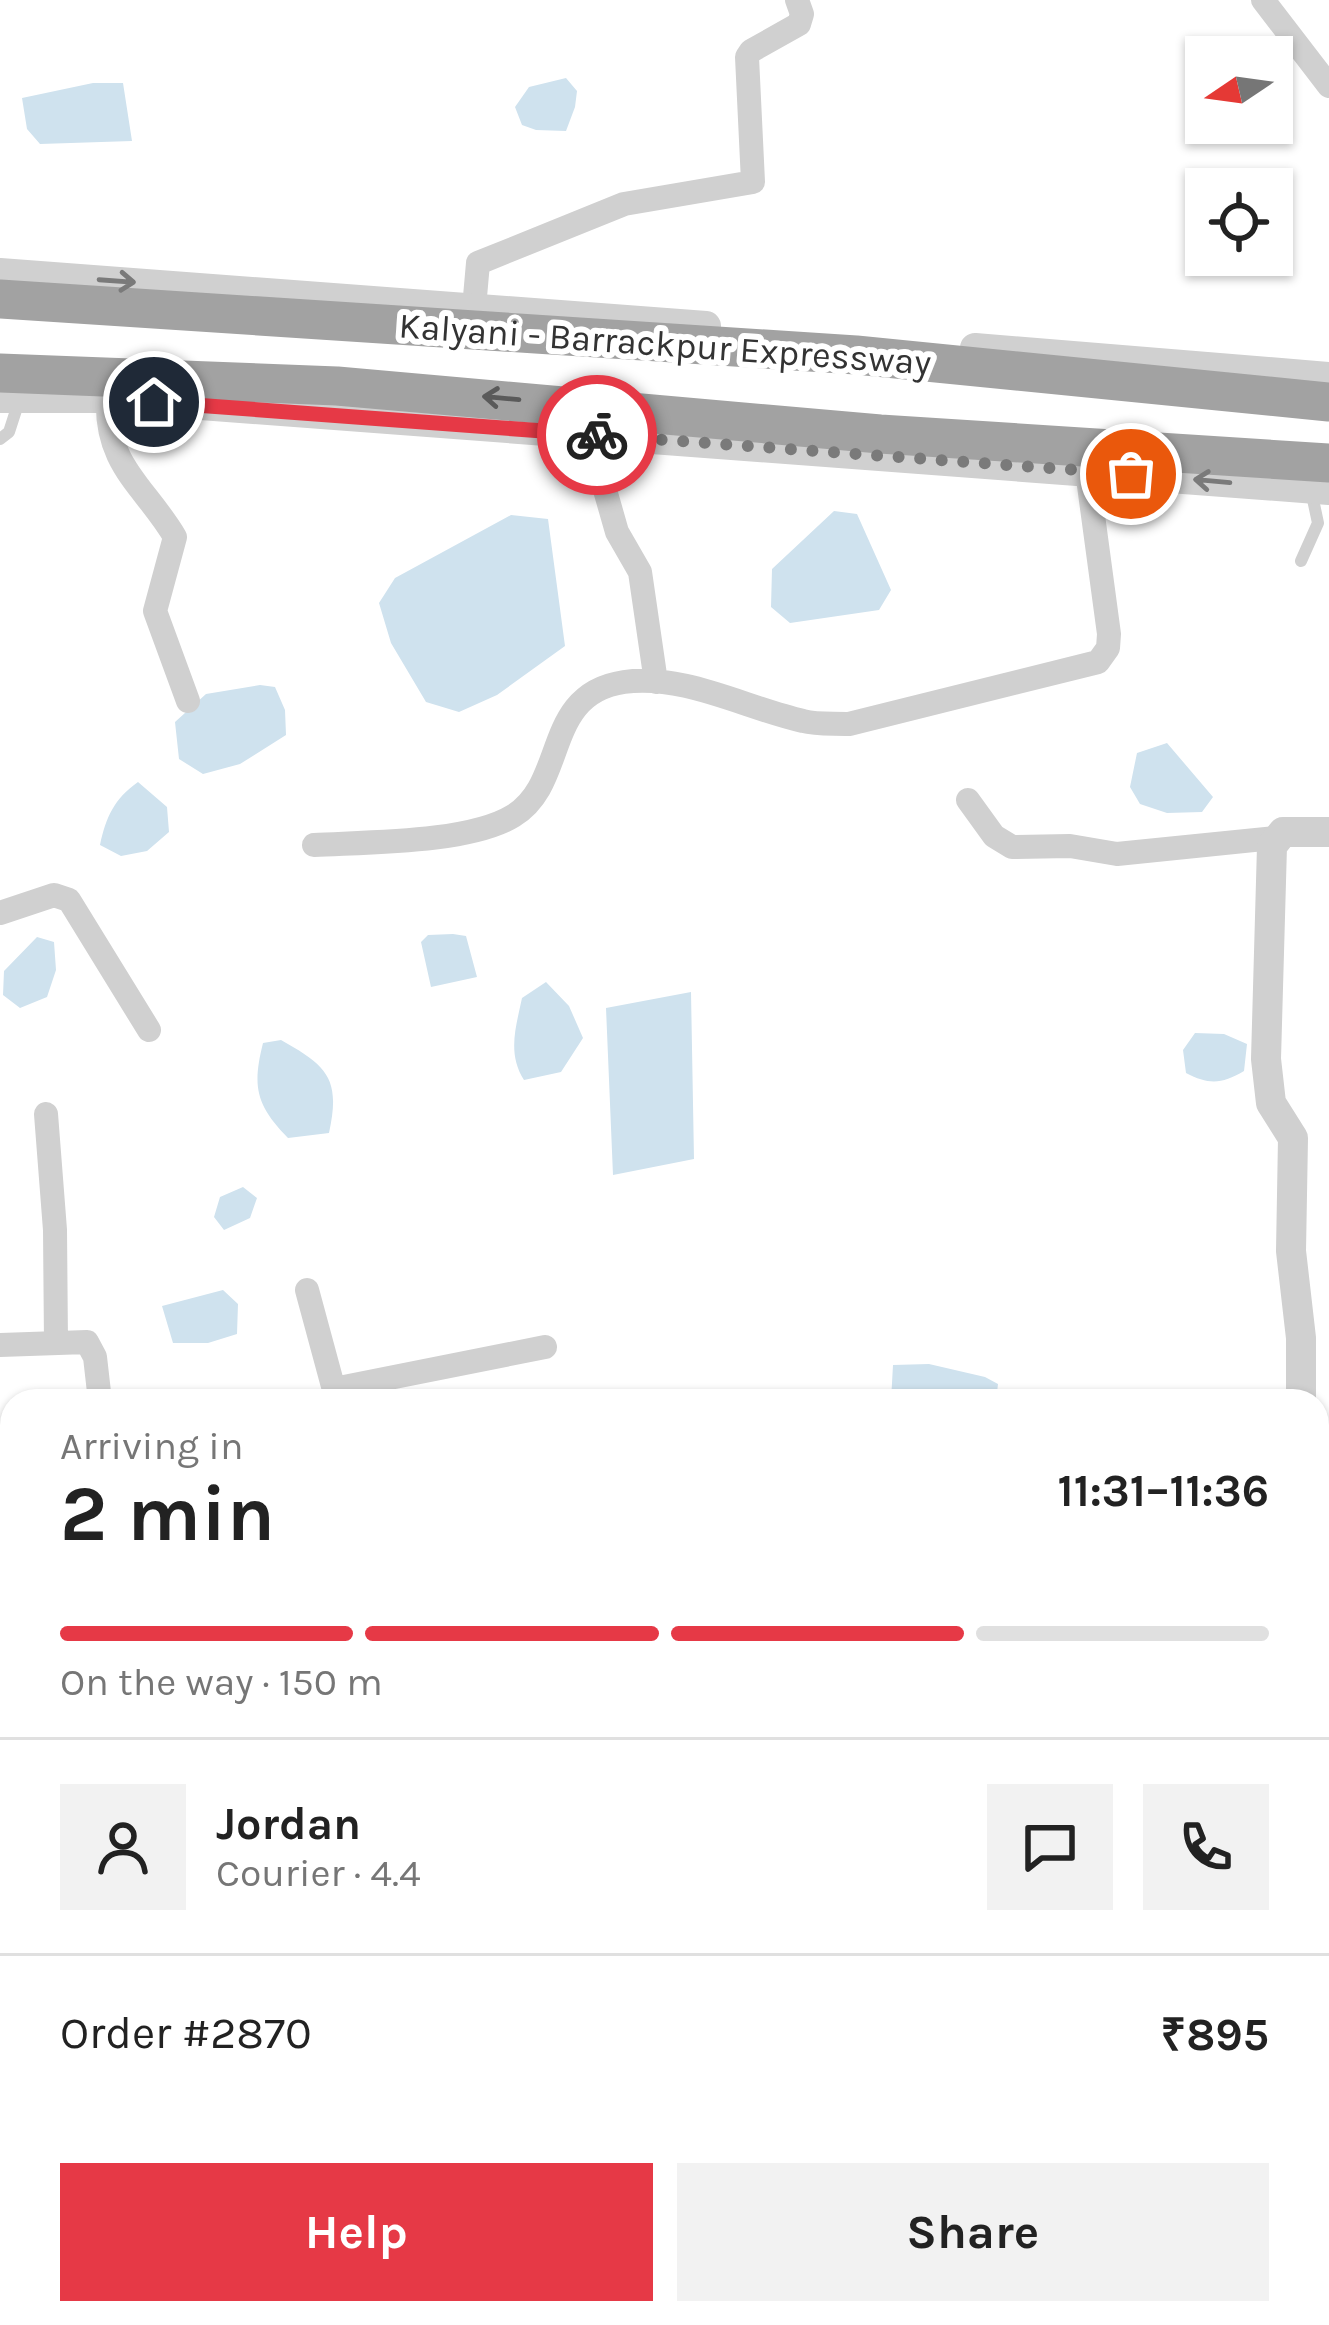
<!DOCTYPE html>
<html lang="en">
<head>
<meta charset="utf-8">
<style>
  body { margin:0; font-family:Karla,sans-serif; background:#f2f2f2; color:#222; height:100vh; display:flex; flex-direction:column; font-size:45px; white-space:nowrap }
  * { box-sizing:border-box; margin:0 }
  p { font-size:39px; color:#767676 }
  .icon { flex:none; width:66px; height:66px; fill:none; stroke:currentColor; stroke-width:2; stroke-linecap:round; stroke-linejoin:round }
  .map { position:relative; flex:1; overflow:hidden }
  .details { position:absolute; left:0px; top:1389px; width:1329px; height:936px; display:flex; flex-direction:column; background:#fff; border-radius:36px 36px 0 0; box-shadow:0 3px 9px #0004 }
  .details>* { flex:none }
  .needle { width:78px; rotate:257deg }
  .tools { position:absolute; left:1185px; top:36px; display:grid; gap:24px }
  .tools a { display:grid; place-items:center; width:108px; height:108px; border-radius:0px; background:#fff; box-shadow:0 3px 9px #0004; font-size:60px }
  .pin { position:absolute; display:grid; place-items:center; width:102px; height:102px; color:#fff; margin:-51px; border:6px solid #fff; border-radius:50%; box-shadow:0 3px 12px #0007 }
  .courier { position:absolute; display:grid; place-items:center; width:120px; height:120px; margin:-60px; border:9px solid #e63946; border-radius:50%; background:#fff; color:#222; box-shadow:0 3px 15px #0007 }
  .headline em { font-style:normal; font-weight:700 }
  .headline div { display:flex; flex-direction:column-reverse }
  .headline { display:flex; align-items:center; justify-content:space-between; height:204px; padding:0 60px }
  h1 { font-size:78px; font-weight:700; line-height:90px }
  .bar { display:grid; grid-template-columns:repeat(4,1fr); gap:18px 12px; align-content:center; height:144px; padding:0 60px }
  .bar i { height:15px; border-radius:9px; background:#e0e0e0 }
  .bar .selected { background:#e63946 }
  .bar p { grid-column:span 4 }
  .line { display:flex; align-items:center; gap:30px; padding:0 60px; border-top:3px solid #e0e0e0 }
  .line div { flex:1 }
  .round { display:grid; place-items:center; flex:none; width:126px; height:126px; border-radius:0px; background:#f2f2f2 }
  .primary-button { display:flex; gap:24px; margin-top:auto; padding:24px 60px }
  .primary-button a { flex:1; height:138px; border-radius:0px; background:#e63946; color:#fff; font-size:48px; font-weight:700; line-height:138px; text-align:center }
  .primary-button a+a { background:#f2f2f2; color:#222 }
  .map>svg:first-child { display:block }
  .water { fill:#cfe2ee }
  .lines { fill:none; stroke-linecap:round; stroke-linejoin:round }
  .service { stroke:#d0d0d0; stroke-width:12 }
  .minor { stroke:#d0d0d0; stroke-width:24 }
  .tertiary { stroke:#d0d0d0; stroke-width:30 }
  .trunk { stroke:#a2a2a2; stroke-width:39 }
  .oneway { stroke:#7a7a7a }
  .oneway2 { stroke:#5a5a5a }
  .done { stroke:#7a7a7a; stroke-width:12; stroke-dasharray:0 21.6 }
  .route { stroke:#e63946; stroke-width:15 }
  .labels { text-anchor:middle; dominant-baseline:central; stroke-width:12; stroke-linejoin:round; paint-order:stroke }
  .street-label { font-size:36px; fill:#333; stroke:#fff }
</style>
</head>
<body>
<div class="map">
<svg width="1329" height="2325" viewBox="0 0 1329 2325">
  <rect width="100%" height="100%" fill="#fff"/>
  <path class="water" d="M566,78L577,91L575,107L566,131L536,130L522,125L515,107L529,87Z
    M93,83H123L132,141L40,144L27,129L22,98Z
    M834,511L857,514L891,590L879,610L790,623L771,607L772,569Z
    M511,515L548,519L565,646L497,695L459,712L426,702L391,643L379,603L395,578Z
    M260,685L275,687L285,710L286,735L240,764L203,774L179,759L175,722L206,694Z
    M1167,743L1213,797L1202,812L1167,813L1140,804L1130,787L1137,753Z
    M138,782L167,807L169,832L147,851L121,856L100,845C106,817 114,799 138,782Z
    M453,934L466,936L477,977L431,987L421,942L428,935Z
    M37,937L54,942L56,970L47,997L20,1008L3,995L4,971Z
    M546,982L569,1006L583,1038L561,1072L524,1080C507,1053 516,1027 522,998Z
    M691,992L694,1159L613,1175L606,1008Z
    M1195,1033L1224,1034L1247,1044L1244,1071C1222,1084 1209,1085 1186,1073L1183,1050Z
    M281,1040C327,1066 341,1078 329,1133L288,1138C256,1105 252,1087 263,1043Z
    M243,1187L257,1198L250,1218L224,1230L214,1217L220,1197Z
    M223,1290L238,1304L237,1334L208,1343H173L162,1306Z
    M929,1364L985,1377L998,1384L996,1401H891L893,1365Z"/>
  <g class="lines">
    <path class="service" d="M0,439L9,432L19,401
      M1301,561L1318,523L1311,490"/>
    <path class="minor" d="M1263,0L1329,86
      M474,308L478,263L624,204L753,182L747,57L751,51L799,24L802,14L797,0
      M108,398C105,466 145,486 175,537L155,611L188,701
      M589,434L617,532L640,572L656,682
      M968,800L994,836L1012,847L1070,846L1117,854L1274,838
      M314,845C367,842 469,843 513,816C568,783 542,694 624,682C685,674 745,708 803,721C818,725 834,723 849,724L1098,662L1108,648L1109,634L1087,471
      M0,913L54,895L69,900L149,1030
      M46,1114L55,1230L56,1343
      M307,1290L337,1401
      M0,1345L87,1342L95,1357L100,1401
      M334,1389L545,1347
      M1317,1763L1329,1761
      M0,2094L12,2093
      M1317,2148L1329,2146
      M1317,2307H1329
      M464,2313L466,2325
      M496,2313L609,2317L653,2325
      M869,2313V2325
      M1181,2313V2325
      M768,2325L770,2313
      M1028,2325V2313"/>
    <path class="tertiary" d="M0,273L706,326
      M975,348L1329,377
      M0,398H108L1329,490
      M1301,1401V1338L1291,1251L1293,1138L1271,1103L1266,1059L1272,846L1283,832H1329
      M1249,2325V2313"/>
    <path class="trunk" d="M0,299L856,355L1329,402
      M0,373L337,386L880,434L1329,463"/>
  </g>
  <defs><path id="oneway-shaft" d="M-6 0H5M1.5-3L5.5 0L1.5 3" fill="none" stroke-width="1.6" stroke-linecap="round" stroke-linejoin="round" transform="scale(3)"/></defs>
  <g class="oneway">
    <use href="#oneway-shaft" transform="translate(117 281) rotate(4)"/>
    <use href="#oneway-shaft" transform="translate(1212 481) rotate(-175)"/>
  </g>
  <use class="oneway2" href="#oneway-shaft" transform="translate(501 398) rotate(-175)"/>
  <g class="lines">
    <path class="done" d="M597,435L1131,474"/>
    <path class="route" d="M154,402L597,435"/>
  </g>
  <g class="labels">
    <g class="street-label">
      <text transform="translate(665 344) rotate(4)">Kalyani - Barrackpur Expressway</text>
    </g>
  </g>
</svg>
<div class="tools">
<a><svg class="needle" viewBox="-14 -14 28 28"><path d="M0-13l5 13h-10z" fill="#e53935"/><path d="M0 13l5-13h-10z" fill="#767676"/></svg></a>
<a><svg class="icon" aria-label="locate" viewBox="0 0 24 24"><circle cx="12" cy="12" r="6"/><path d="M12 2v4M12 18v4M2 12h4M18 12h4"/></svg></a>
</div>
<div class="pin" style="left:1131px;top:474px;background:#ea580c"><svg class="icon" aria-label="bag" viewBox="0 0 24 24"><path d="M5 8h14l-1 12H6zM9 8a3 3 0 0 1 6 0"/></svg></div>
<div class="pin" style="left:154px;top:402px;background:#1f2937"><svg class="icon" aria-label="home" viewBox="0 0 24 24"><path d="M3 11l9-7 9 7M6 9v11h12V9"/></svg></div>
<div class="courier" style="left:597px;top:435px"><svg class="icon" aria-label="bike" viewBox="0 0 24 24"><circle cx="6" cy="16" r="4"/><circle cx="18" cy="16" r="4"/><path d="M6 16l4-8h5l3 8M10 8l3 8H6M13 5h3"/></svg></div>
<section class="details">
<div class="headline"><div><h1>2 min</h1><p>Arriving in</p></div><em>11:31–11:36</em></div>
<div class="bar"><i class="selected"></i><i class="selected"></i><i class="selected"></i><i></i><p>On the way · 150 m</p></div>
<div class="line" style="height:216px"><a class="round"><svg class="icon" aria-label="person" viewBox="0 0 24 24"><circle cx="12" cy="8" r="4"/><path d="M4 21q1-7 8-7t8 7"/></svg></a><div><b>Jordan</b><p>Courier · 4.4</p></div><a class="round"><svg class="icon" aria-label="chat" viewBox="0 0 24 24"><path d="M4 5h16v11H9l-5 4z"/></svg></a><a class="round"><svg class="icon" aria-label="phone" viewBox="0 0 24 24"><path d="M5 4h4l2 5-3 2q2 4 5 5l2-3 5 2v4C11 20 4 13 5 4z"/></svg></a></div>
<div class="line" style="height:156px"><div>Order #2870</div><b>₹895</b></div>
<div class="primary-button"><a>Help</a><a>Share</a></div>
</section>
</div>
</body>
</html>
